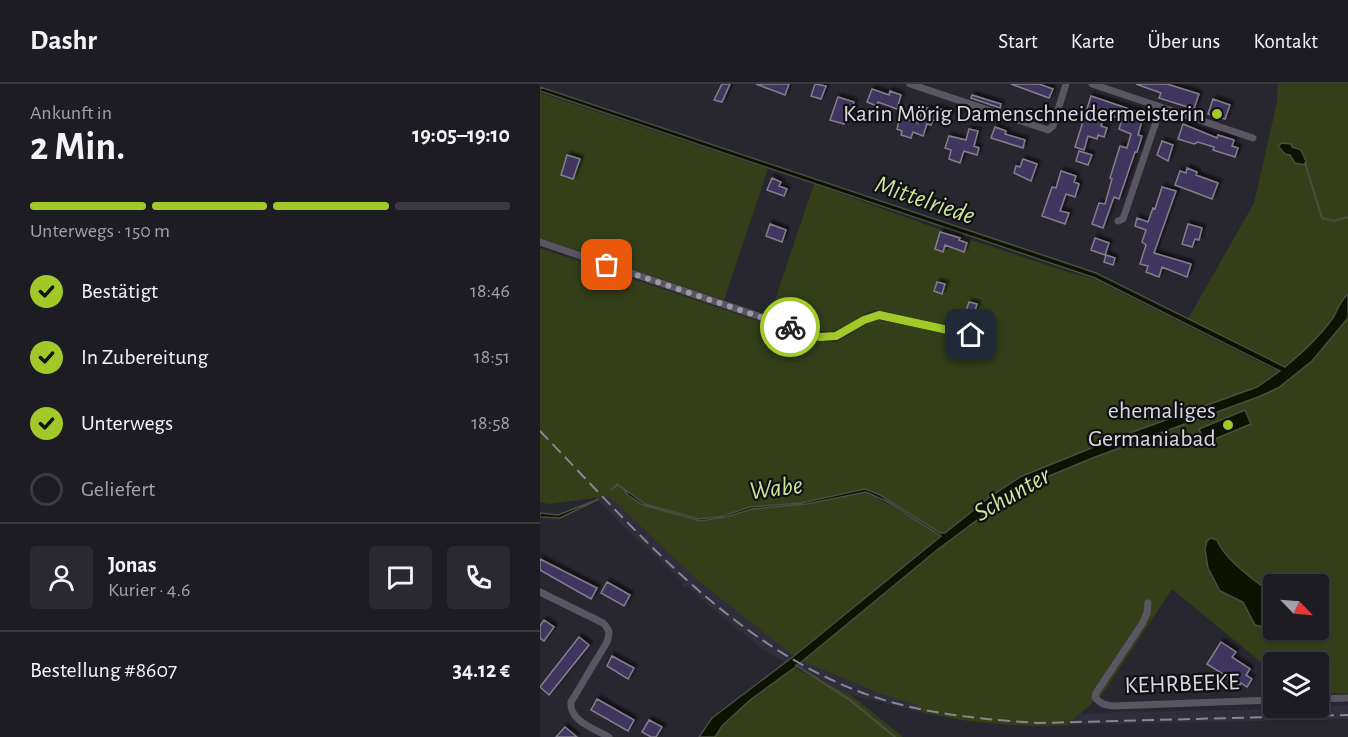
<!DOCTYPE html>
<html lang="de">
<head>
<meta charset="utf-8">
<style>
  body { margin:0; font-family:"Alegreya Sans",sans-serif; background:#2b2930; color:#f1f3f6; height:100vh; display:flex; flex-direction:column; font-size:22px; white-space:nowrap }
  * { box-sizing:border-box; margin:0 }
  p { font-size:20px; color:#a1a1a6 }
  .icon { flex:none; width:33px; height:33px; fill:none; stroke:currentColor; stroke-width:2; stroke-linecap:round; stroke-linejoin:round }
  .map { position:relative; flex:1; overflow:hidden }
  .panel { display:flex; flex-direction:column; background:#1e1c23; width:540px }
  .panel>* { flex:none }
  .needle { width:39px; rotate:115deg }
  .tools { position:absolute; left:723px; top:490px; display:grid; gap:12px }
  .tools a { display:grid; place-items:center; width:66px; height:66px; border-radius:6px; background:#1e1c23; box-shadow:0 2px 4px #0004,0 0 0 2px #3c3a41; font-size:30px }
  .pin { position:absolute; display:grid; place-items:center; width:51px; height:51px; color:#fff; margin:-26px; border-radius:12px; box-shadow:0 3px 9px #0006 }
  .courier { position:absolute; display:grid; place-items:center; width:60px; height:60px; margin:-30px; border:4px solid #a1c92a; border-radius:50%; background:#fff; color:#222; box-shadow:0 2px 8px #0007 }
  .summary em { font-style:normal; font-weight:700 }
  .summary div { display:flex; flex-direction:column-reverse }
  .summary { display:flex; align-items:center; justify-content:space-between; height:102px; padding:0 30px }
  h1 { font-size:39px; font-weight:700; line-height:45px }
  .bar { display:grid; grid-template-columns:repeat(4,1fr); gap:9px 6px; align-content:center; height:72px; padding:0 30px }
  .bar i { height:8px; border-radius:4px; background:#3c3a41 }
  .bar .selected { background:#a1c92a }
  .bar p { grid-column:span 4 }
  .line { display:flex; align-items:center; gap:15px; padding:0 30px; border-top:2px solid #3c3a41 }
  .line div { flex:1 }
  .round { display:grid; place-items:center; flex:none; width:63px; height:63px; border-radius:6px; background:#2b2930 }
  ol { padding:0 30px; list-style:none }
  li { display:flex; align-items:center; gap:18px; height:66px }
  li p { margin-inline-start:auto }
  li .icon { padding:6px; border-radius:50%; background:#a1c92a; color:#111; stroke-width:4 }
  li:last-child { color:#a1a1a6 }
  li i { width:33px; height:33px; border:3px solid #3c3a41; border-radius:50% }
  header { display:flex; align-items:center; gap:36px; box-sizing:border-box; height:84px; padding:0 30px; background:#1e1c23; border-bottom:2px solid #3c3a41 }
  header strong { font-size:28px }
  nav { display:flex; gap:33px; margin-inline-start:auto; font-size:21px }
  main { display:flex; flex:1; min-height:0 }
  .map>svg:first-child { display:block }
  .built { fill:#302d3c }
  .green { fill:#343f1a; fill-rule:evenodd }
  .water { fill:#0c1300; stroke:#494e42; stroke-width:1.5 }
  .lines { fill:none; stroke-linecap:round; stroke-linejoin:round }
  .stream { stroke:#494e42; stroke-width:2 }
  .building { fill:#40345e; stroke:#827f8b; stroke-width:1.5; filter:url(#shadow) }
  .street { stroke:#595661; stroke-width:7 }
  .rail { stroke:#88868e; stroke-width:2; stroke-dasharray:12 6; stroke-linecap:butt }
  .done { stroke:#9a99a0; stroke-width:6; stroke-dasharray:0 10.8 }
  .route { stroke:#a1c92a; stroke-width:8 }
  .poi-dot { fill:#a1c92a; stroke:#101014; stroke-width:2 }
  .labels { text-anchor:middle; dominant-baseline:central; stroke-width:4.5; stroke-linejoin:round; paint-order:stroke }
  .poi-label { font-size:24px; fill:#d8d7dd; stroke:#101014; text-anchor:end }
  .street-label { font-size:24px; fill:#d8d7dd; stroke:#101014 }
  .water-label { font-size:26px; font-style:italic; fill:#cde79b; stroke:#101014 }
</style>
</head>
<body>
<header>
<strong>Dashr</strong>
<nav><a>Start</a><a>Karte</a><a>Über uns</a><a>Kontakt</a></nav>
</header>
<main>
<section class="panel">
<div class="summary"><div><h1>2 Min.</h1><p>Ankunft in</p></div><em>19:05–19:10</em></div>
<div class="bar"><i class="selected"></i><i class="selected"></i><i class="selected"></i><i></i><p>Unterwegs · 150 m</p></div>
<ol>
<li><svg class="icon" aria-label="check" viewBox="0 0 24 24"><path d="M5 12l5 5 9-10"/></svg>Bestätigt<p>18:46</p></li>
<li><svg class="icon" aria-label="check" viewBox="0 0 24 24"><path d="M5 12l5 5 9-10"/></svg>In Zubereitung<p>18:51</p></li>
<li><svg class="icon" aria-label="check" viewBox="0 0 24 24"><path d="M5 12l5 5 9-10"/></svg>Unterwegs<p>18:58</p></li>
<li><i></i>Geliefert</li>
</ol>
<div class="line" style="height:108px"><a class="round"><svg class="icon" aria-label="person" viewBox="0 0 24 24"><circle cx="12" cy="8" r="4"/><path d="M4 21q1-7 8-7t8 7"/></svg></a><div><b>Jonas</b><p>Kurier · 4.6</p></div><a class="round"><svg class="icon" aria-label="chat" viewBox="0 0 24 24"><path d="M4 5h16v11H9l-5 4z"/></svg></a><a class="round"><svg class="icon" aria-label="phone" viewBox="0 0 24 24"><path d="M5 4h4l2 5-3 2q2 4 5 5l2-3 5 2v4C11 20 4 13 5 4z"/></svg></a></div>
<div class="line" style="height:78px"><div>Bestellung #8607</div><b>34.12 €</b></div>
</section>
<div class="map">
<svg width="808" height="653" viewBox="0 0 808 653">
  <defs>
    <filter id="shadow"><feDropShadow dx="3" dy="-3" stdDeviation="1.5" flood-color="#0009"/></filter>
  </defs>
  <rect width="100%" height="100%" fill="#28262f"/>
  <path class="built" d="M0,335L62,396L157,496L262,577L341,610L377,621L501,633L580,628L778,624L779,622L808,621V635L493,642L422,636L384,629L311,611L254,584L224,566L169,522L147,502L145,504L141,500L143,498L84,443L0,357Z"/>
  <path class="green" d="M738,0H808V210C800,217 798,225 793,234C780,253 762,269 745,283L648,235L714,119L737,18Z
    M0,9L228,85L184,216L0,154Z
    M274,100L404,147L528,188L554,195L739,288L717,303L518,377L405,449H401L340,411L325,405L261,419L210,423L183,432L159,435L105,420L90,411L84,404L88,411L103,421L160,437L186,433L212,425L266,420L326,408L402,451L254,572L157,496L69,412L9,420L0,418V164L279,257L297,258L335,235L445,257L447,253L438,249L334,226C320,231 307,243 293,247C277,251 246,236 230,231Z
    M808,234V609L779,610L778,579H734L733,588L632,505L562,611L527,641L493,642L457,640L422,636L384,629L377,621L341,610L262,577L397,466L460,419L490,400L555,373L718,313L738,304L772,277ZM677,456C685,476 715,498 733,510L734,501H778V546H759L756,549L734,546L715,541L703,518L680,507Z
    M254,584L311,611L363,653H175C194,624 226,604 254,584Z"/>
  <path class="water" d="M0,3L556,189L745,283C762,269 780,252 793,234C798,225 800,217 808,210V234L772,277L738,304L718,313L555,373L490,400L460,419L397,466L254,584L210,616L182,642L175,653H159L172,634L254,572L401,452L346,417L326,408L266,420L212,425L186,433L160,437L103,421L88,411L83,404L78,401L71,406L77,400L105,420L159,435L183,432L210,423L261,419L325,405L340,411L400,449H405L451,412L480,393L576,354L717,303L740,287L555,194L0,7Z
    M742,59L751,60L752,63L761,66L766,77V81L755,79L750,71L745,70L738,62Z
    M705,326L711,340L665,359L659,345Z
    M59,415L20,434L0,433V429L18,431Z
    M671,454L677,456C685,476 716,498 733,510V545L715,541L703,518L680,507L668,484L665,465L667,457Z"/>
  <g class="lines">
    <path class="stream" d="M765,79L782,134L794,137L808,133
      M256,581L310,616L355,653"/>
  </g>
  <path class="building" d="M182,0H190L182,18L174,16Z
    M216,0H249L245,11Z
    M275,0L286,2L281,15L271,12Z
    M471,0H499L513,5L509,14Z
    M596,0H627L659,10L654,25L619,14L621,9Z
    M332,5L349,11L350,7L361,11L357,25L338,18L337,22L327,18Z
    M432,11L461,20L460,24L431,14Z
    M551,12L604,30L598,51L602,52L597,68H595L579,115L574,113L563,144L552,140L559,119L565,120L572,95L570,94L580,62L587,64L591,50L579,45L582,35L565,30L561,42L567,44L564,53L558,51L557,55L548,52L544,66L535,63Z
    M298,13L314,18L309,34L306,33L304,40L290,36Z
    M673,15L690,21L685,35L668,30Z
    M387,24L396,27L397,24L410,28L406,38L393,36L391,41L387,40L383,52L373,48L371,54L361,51L362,47L357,45L360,33L378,39L382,28L385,30Z
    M643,40L677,54L678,51L694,56L692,62L698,64L695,73L673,66L674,63L658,58L654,60L638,55Z
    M455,43L466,47L465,50L485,56L483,64L451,54Z
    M429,45L438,47L434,62L439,64L437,71L424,67L420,79L409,75L411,66L405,64L409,52L426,56Z
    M622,57L633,61L628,77L617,71Z
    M539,67L552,71L548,81L536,77Z
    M27,71L40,75L33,95L21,91Z
    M483,75L497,80L491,97L474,89L476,82L480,83Z
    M647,84L657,88L656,91L678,99L672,115L635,101L640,87L646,89Z
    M521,87L536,92L534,98L539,100L535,113L526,110L520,127L529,129L525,140L502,132L512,103L516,104Z
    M232,94L241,98L239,102L247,105L244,112L227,106Z
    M622,103L636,107L614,169L651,180L647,193L622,183L619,193L606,188L608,182L600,180L606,161L602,158L606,146L595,142L597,134L608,138L613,124L615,125Z
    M230,140L246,146L242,158L226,152Z
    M648,140L662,144L659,156L655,155L652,163L642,160Z
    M400,148L420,154L419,156L427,159L424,168L405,161L403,168L395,165Z
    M555,154L569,159L565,171L551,166Z
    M566,171L575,174L573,181L564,178Z
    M397,198L405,200L402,210L394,207Z
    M429,218L437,220L434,230L426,227Z
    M0,475L57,504L51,515L0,486Z
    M67,498L90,511L84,522L61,509Z
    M4,536L14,543L4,557L0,554V542Z
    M39,553L49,561L9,611L0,603Z
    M681,558L696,568L692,573L710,585L706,591L712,595L707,603L701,599L700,601L667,580Z
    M72,572L94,584L88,595L67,582Z
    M57,615L94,636L88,647L51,626Z
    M109,636L122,643L116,653H111L102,648Z
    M25,643L37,653H16Z"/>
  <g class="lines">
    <path class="street" d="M370,0L508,46L513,42L526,0
      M552,0L713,54
      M578,137L583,135L621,23
      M0,158L280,253L295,252L324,236L339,231L431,251
      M0,508L63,539C70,546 70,549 67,558L31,618C29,637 55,645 69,653
      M608,519L607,529L602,540L556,609L555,613C560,620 565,621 573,622L734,616
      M778,615L808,614"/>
    <path class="rail" d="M0,347C95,445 185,554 315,606C373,629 436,635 498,639L808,631"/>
  </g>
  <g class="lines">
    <path class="done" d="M67,181L250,243"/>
    <path class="route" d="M250,243L280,253L296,252L324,236L339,231L431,251"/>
  </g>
  <g class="poi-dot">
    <circle cx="677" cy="30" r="6"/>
    <circle cx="688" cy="341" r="6"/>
  </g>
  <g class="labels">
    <g class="poi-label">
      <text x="665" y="30">Karin Mörig Damenschneidermeisterin</text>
      <text x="676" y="327">ehemaliges<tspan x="676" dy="28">Germaniabad</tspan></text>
    </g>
    <g class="street-label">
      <text transform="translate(642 600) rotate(-2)">KEHRBEEKE</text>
    </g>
    <g class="water-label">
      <text transform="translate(385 116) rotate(19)">Mittelriede</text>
      <text transform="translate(236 404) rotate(-7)">Wabe</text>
      <text transform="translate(472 410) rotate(-30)">Schunter</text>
    </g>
  </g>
</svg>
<div class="tools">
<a><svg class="needle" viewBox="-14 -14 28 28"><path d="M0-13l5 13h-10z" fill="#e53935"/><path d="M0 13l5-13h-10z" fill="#a1a1a6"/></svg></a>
<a><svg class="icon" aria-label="layers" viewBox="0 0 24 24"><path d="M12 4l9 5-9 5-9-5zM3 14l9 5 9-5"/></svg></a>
</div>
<div class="pin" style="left:67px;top:181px;background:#ea580c"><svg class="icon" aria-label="bag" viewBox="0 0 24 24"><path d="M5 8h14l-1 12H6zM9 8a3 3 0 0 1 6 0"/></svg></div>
<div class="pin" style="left:431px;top:251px;background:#1f2937"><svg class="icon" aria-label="home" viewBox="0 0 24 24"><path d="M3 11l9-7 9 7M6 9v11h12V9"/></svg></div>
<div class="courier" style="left:250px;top:243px"><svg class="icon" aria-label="bike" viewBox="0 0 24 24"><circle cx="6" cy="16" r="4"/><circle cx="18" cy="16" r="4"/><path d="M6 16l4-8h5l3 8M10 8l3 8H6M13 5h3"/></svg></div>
</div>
</main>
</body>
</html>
